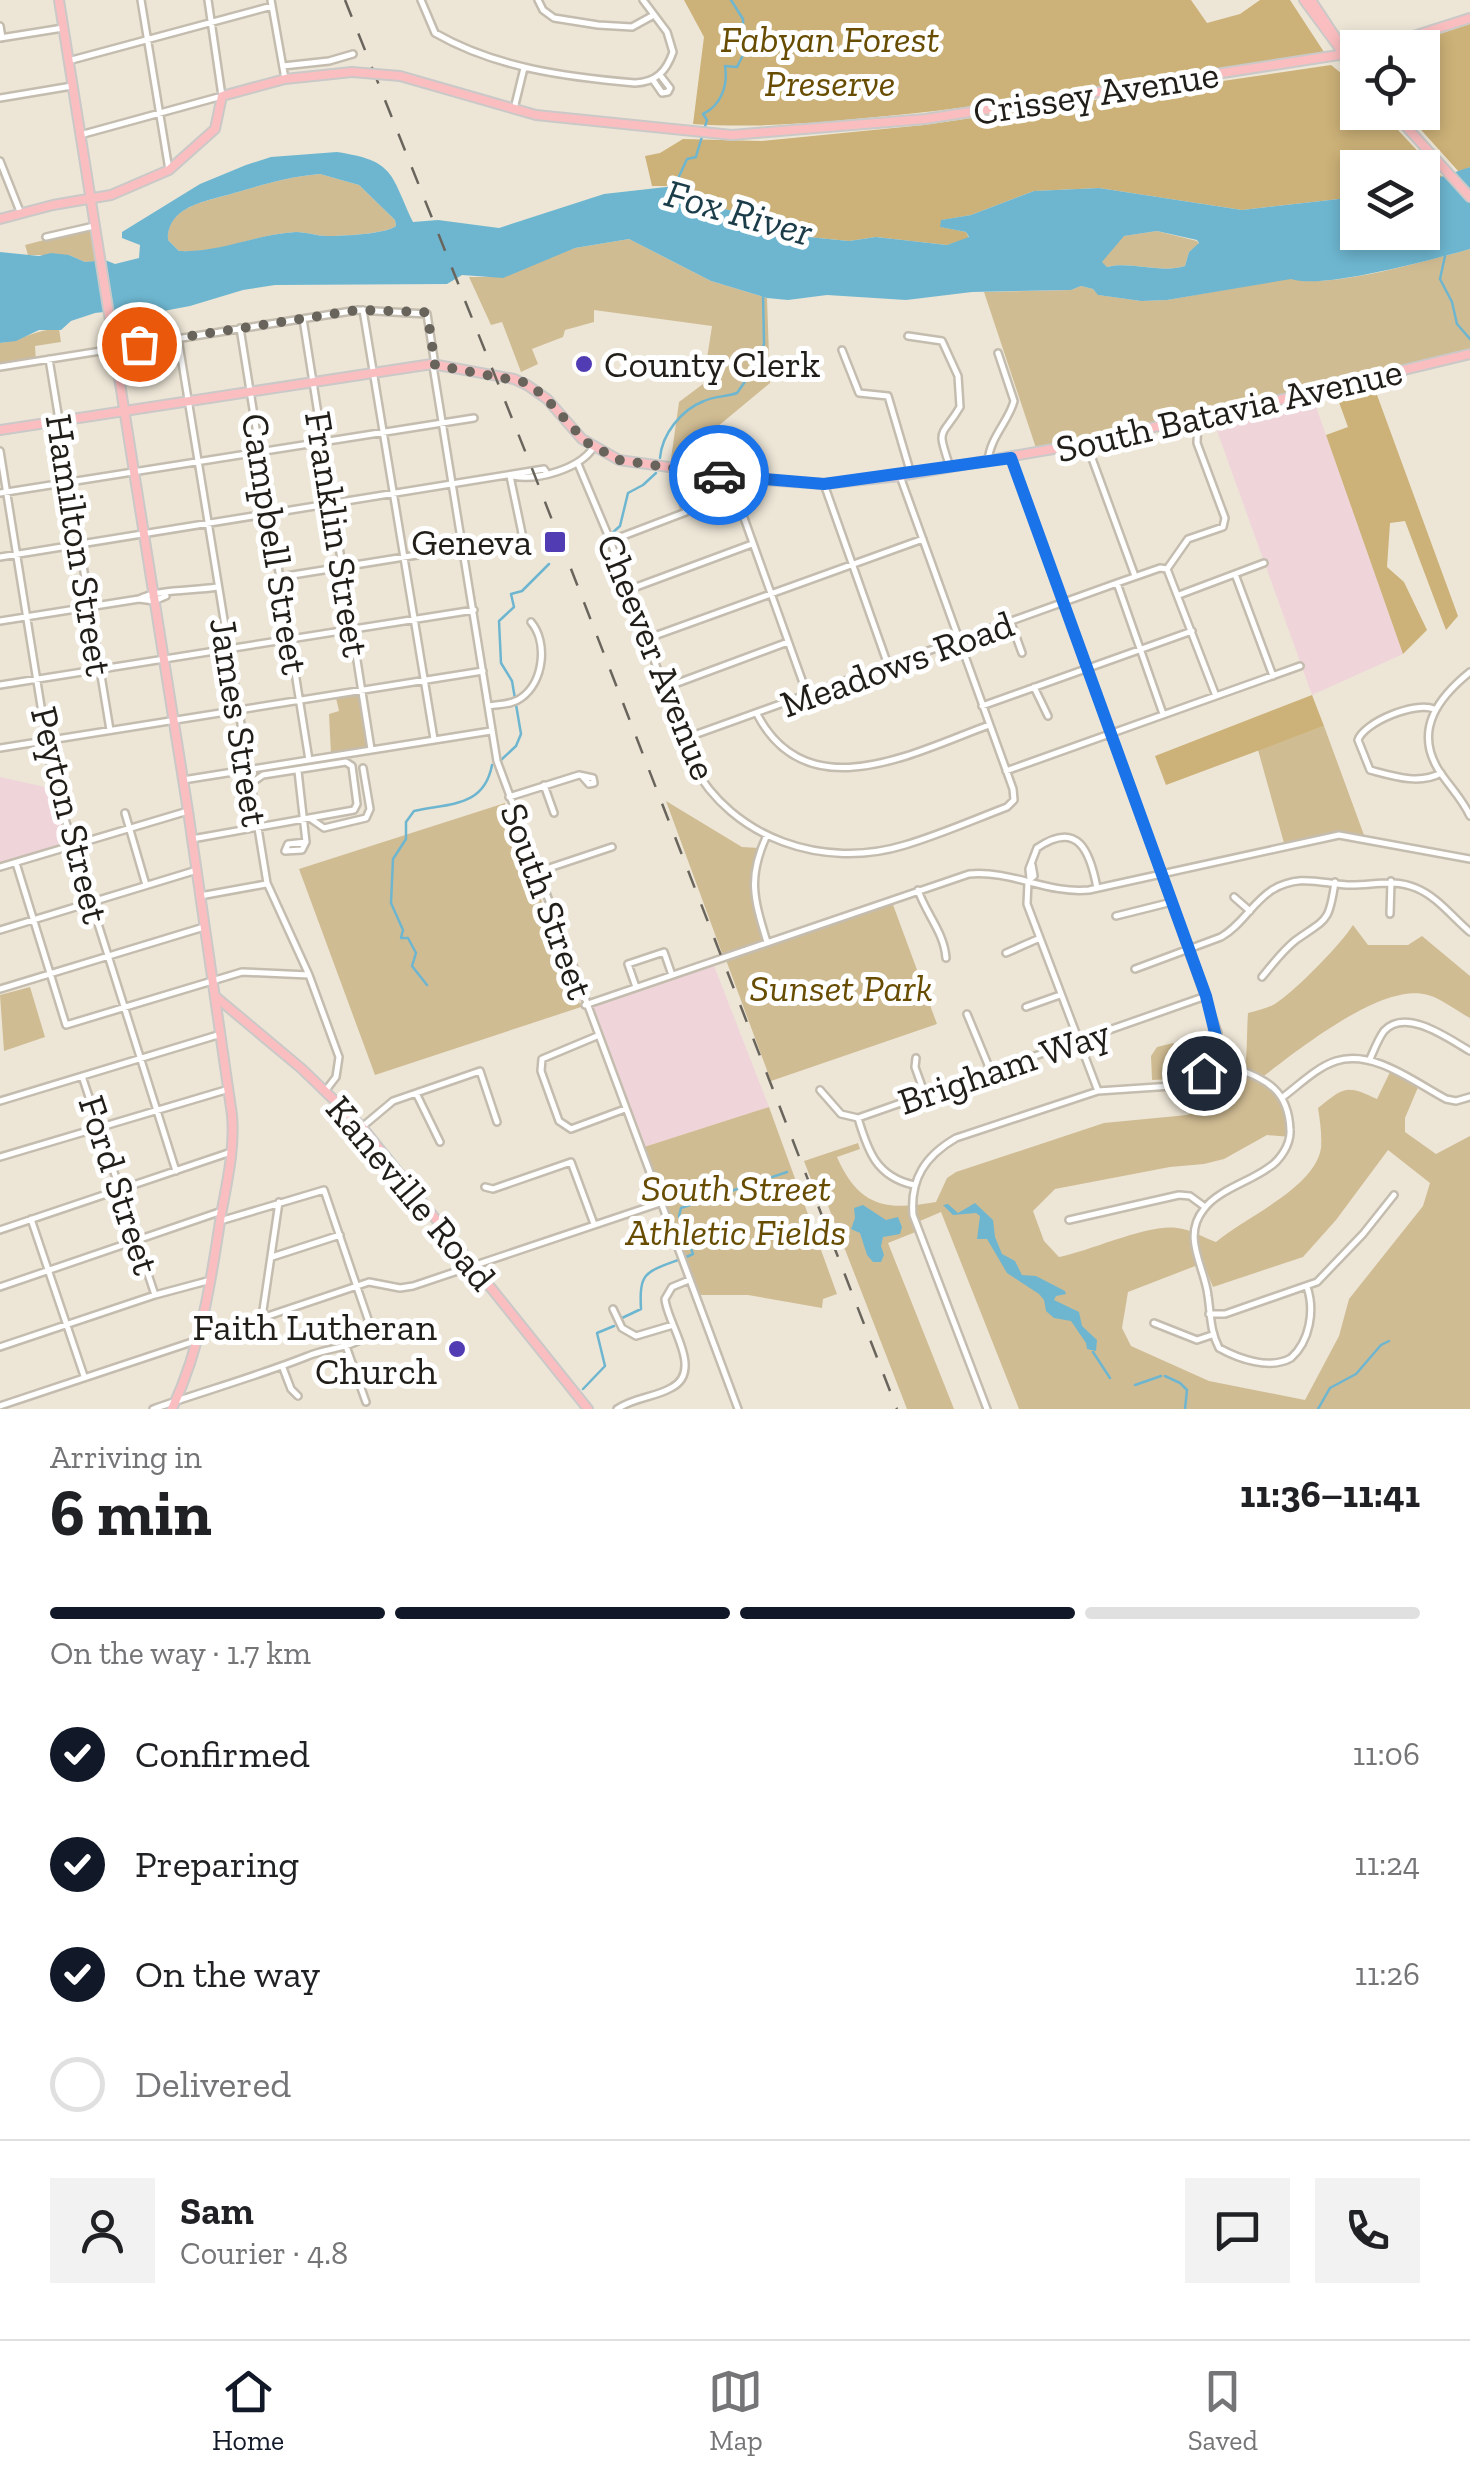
<!DOCTYPE html>
<html lang="en">
<head>
<meta charset="utf-8">
<style>
  body { margin:0; font-family:"Zilla Slab",serif; background:#f2f2f2; color:#202124; height:100vh; display:flex; flex-direction:column; font-size:38px; white-space:nowrap }
  * { box-sizing:border-box; margin:0 }
  p { font-size:32px; color:#757577 }
  .icon { flex:none; width:55px; height:55px; fill:none; stroke:currentColor; stroke-width:2; stroke-linecap:round; stroke-linejoin:round }
  .map { position:relative; height:1409px; overflow:hidden }
  .panel { display:flex; flex-direction:column; background:#fff; flex:1 }
  .panel>* { flex:none }
  .tools { position:absolute; left:1340px; top:30px; display:grid; gap:20px }
  .tools a { display:grid; place-items:center; width:100px; height:100px; border-radius:0px; background:#fff; box-shadow:0 5px 15px #0003; font-size:50px }
  .pin { position:absolute; display:grid; place-items:center; width:85px; height:85px; color:#fff; margin:-42px; border:5px solid #fff; border-radius:50%; box-shadow:0 2px 10px #0007 }
  .courier { position:absolute; display:grid; place-items:center; width:100px; height:100px; margin:-50px; border:8px solid #1a73e8; border-radius:50%; background:#fff; color:#222; box-shadow:0 2px 12px #0007 }
  .overview em { font-style:normal; font-weight:700 }
  .overview div { display:flex; flex-direction:column-reverse }
  .overview { display:flex; align-items:center; justify-content:space-between; height:170px; padding:0 50px }
  h1 { font-size:65px; font-weight:700; line-height:75px }
  .bar { display:grid; grid-template-columns:repeat(4,1fr); gap:15px 10px; align-content:center; height:120px; padding:0 50px }
  .bar i { height:12px; border-radius:8px; background:#e0e0e0 }
  .bar .active { background:#111827 }
  .bar p { grid-column:span 4 }
  .line { display:flex; align-items:center; gap:25px; padding:0 50px; border-top:2px solid #e0e0e0 }
  .line div { flex:1 }
  .round { display:grid; place-items:center; flex:none; width:105px; height:105px; border-radius:0px; background:#f2f2f2 }
  ol { padding:0 50px; list-style:none }
  li { display:flex; align-items:center; gap:30px; height:110px }
  li p { margin-inline-start:auto }
  li .icon { padding:10px; border-radius:50%; background:#111827; color:#fff; stroke-width:4 }
  li:last-child { color:#757577 }
  li i { width:55px; height:55px; border:5px solid #e0e0e0; border-radius:50% }
  .tab-bar { display:flex; justify-content:space-around; align-items:center; height:140px; border-top:2px solid #e0e0e0; background:#fff; font-size:28px; color:#757577 }
  .tab-bar a { display:grid; justify-items:center; gap:5px }
  .tab-bar .active { color:#111827 }
  .map>svg:first-child { display:block }
  .industrial { fill:#efd5da }
  .green { fill:#d0bc93; fill-rule:evenodd }
  .forest { fill:#ccb178 }
  .water { fill:#6eb6d0; fill-rule:evenodd }
  .lines { fill:none; stroke-linecap:round; stroke-linejoin:round }
  .stream { stroke:#6eb6d0; stroke-width:2.5 }
  .minor-casing { stroke:#c4bdaf; stroke-width:10 }
  .major-casing { stroke:#cac9c8; stroke-width:12 }
  .minor { stroke:#fff; stroke-width:5 }
  .major { stroke:#fbbec0; stroke-width:8 }
  .rail { stroke:#69655c; stroke-width:2.5; stroke-dasharray:18 18; stroke-linecap:butt }
  .major-bridge-casing { stroke:#cac9c8; stroke-width:12; stroke-linecap:butt }
  .major-bridge { stroke:#fbbec0; stroke-width:8 }
  .done { stroke:#68645c; stroke-width:10; stroke-dasharray:0 18 }
  .route { stroke:#1a73e8; stroke-width:12 }
  .poi-dot { fill:#523cb3; stroke:#fff; stroke-width:4 }
  .labels { text-anchor:middle; dominant-baseline:central; stroke-width:10; stroke-linejoin:round; paint-order:stroke }
  .park-label { font-size:38px; font-style:italic; fill:#674c01; stroke:#fff }
  .street-label { font-size:38px; fill:#211e19; stroke:#fff }
  .poi-label { font-size:38px; fill:#211e19; stroke:#fff; text-anchor:end }
  .water-label { font-size:40px; font-style:italic; fill:#1b3d49; stroke:#fff }
</style>
</head>
<body>
<div class="map">
<svg width="1470" height="1409" viewBox="0 0 1470 1409">
  <rect width="100%" height="100%" fill="#ede6d7"/>
  <path class="industrial" d="M1313,398L1403,654L1312,695L1212,417Z
    M0,777L54,789L71,845L0,866Z
    M713,963L769,1107L641,1148L588,1004Z"/>
  <path class="green" d="M320,174L359,185L395,220L396,226C384,234 344,236 327,236C317,236 307,232 296,232C256,234 219,254 179,251L168,240C166,205 210,201 234,193C266,184 286,177 320,174Z
    M90,228L98,261L85,262L69,255H28L25,245Z
    M1157,231L1197,241L1199,244L1189,252L1185,266C1160,274 1133,261 1107,267L1101,262L1123,236Z
    M629,239L711,281L767,298L770,383L670,466L679,402L703,384L712,326L594,310V322L565,330L563,337L532,349L538,364L521,372L502,322L491,325L469,277H491L575,248Z
    M1470,249V351L1374,377L1037,451L984,292L1071,290L1081,286L1093,289L1099,295L1141,301L1167,300L1291,278C1325,291 1432,259 1470,249Z
    M59,329L61,342L35,346L36,361L0,367V343C21,341 38,328 59,329Z
    M360,695L368,748L331,754L329,714L339,711L336,698Z
    M1324,726L1364,835L1340,833L1284,843L1258,750Z
    M666,801L742,847L759,848C746,881 755,908 765,941L723,956Z
    M505,803L581,1007L375,1075L299,869Z
    M892,902L937,1024L771,1081L726,960Z
    M1353,925L1368,945H1408L1422,936L1470,976V1018C1457,1011 1442,999 1428,995C1382,981 1296,1052 1261,1078L1283,1097L1291,1137L1267,1135L1224,1159L1204,1164L1170,1167L1055,1189L1033,1211L1044,1241L1059,1257C1091,1251 1147,1224 1177,1228C1190,1229 1204,1238 1216,1242C1245,1217 1315,1188 1321,1148C1322,1134 1320,1121 1318,1108C1344,1087 1346,1084 1377,1099L1391,1070L1419,1085L1405,1118V1132L1436,1154L1470,1136V1409H1019L941,1212L920,1221L923,1229L888,1243L954,1409H907L825,1198L819,1200L804,1161L858,1143L860,1149L837,1157C859,1207 886,1211 936,1202L947,1178L956,1172L1104,1123L1187,1115L1237,1095C1249,1072 1246,1040 1248,1013C1258,1010 1271,1008 1279,1001C1298,988 1341,944 1353,925ZM1388,1150L1430,1183L1423,1206L1349,1299L1339,1336L1305,1400L1209,1381L1131,1346L1122,1328L1128,1292L1203,1263L1213,1287L1303,1257L1336,1220Z
    M30,987L45,1037L4,1051L0,995Z
    M1173,1043L1200,1066L1175,1079L1152,1080L1151,1056L1157,1047Z
    M769,1107L837,1294L823,1299L822,1308L748,1295H698L641,1148Z"/>
  <path class="forest" d="M684,0H1191L1207,23L1240,14L1260,0H1290L1324,52C1186,74 1047,99 907,114C836,121 765,129 693,124L704,37Z
    M1470,24V167L1459,172L1406,113L1422,112V48H1397Z
    M1331,65L1357,86L1358,112L1382,113L1442,177L1423,183L1422,168H1358L1357,197L1242,210L1099,188L1034,191L971,215L942,220L941,227L966,232L969,238L947,245L876,237L849,241L798,236L745,221L738,212L688,201L676,192L675,186H652L645,156L660,153L683,139L761,141L924,125Z
    M1373,384L1458,616L1446,630L1405,521L1390,523L1387,567L1404,582L1427,630L1403,654L1326,435L1348,427L1336,394Z
    M1312,695L1324,726L1166,785L1155,756Z"/>
  <path class="water" d="M337,152C395,161 390,173 413,222L438,220L499,228L604,194L675,186L676,192L688,201L738,212L745,221L798,236L849,241L876,237L947,245L969,237L966,232L940,227L941,220L971,215L1034,191L1099,188L1242,210L1357,197L1358,232H1422L1423,183L1470,167V249C1433,259 1323,290 1291,279L1167,300L1141,301L1098,295L1093,289L1081,286L1071,290L972,292L906,300L827,295L788,300L767,298L711,281L629,239L575,248L503,278L462,275L447,284L275,285L243,290L190,306L153,313L121,310L95,313L71,321L61,330H39L16,341L0,343V252L39,256L51,253L69,255L85,262L105,260L115,264L139,258L140,245L122,238V232L200,184L246,165L271,157ZM320,174L359,185L395,220L396,226C385,234 344,236 327,236C317,236 307,232 296,232C257,234 219,253 179,251L168,240C167,205 209,201 234,193C266,184 286,177 320,174ZM1157,231L1197,240L1199,243L1189,252L1185,266C1160,274 1133,261 1107,267L1102,262L1124,236Z
    M975,1203L993,1220L995,1237L1002,1254L1015,1261L1022,1275L1036,1276L1065,1291L1066,1294L1056,1296L1054,1300L1079,1312L1082,1326L1097,1340L1096,1351L1087,1349L1086,1343L1071,1321L1054,1318L1046,1311L1044,1300L1039,1294L1007,1273L987,1239H977L980,1216L976,1213L953,1215L943,1205L948,1204L958,1213Z
    M863,1205L886,1220L898,1217L902,1227L900,1234L883,1237L881,1246L884,1255L881,1262H873L867,1255L860,1233L851,1229L855,1218L854,1208Z"/>
  <g class="lines">
    <path class="stream" d="M675,185L687,159L696,157L697,153L707,120L703,114C722,105 728,84 725,66L737,67L743,55L738,32L743,29V19L731,0
      M1445,256L1440,279L1452,302L1457,324L1470,339
      M660,458C662,434 681,410 704,401C714,396 726,397 737,393L756,366L764,344L763,293
      M611,534L620,526L628,493L643,485L656,473
      M501,760L516,746L521,734L512,681L501,663L499,621L514,607L511,594L522,591L549,564
      M427,985L412,966L416,953L408,938H401L403,930L391,903L393,859L406,839V822L414,811C448,803 484,808 492,765
      M684,1258L693,1254L679,1216L681,1208L787,1172
      M622,1318L641,1309C639,1273 645,1272 678,1260
      M1093,1352L1110,1378
      M1165,1376L1180,1383L1187,1390L1185,1409
      M1135,1385L1161,1376
      M583,1389L605,1366L597,1333L614,1326
      M1318,1409L1330,1388L1356,1374L1381,1345L1389,1341"/>
    <g class="minor-casing">
      <path id="minor" d="M141,0L169,170
        M271,0L285,79
        M421,0L435,33C496,68 566,77 635,83C656,82 666,72 673,52L667,32L643,0
        M538,0L543,10L554,18L598,25L632,27L652,16
        M0,26L2,38
        M0,38L63,28
        M68,61L272,6
        M283,66L329,61L353,54
        M653,80L662,93L668,92L670,88L660,75
        M0,98L72,86
        M514,109L524,68
        M80,135L222,96L208,0
        M0,161L21,214
        M46,237L94,226
        M363,310L434,739
        M303,319L371,749
        M240,328L309,760
        M908,336L942,341L958,376L960,407C941,439 936,426 950,467
        M178,338L267,883L309,975L339,1057L336,1077L326,1090
        M842,350L859,393L888,396L911,474
        M49,359L110,730
        M433,366L497,761L738,1409
        M0,367L358,310L427,314L435,365
        M1086,442L1135,576
        M0,451L53,781L176,1171
        M988,461C990,437 1009,421 1014,401L998,353
        M578,464L608,535L692,763C732,839 824,870 905,845C939,835 973,820 1007,807L1014,800L1013,789L900,476
        M513,476C537,481 579,469 593,448
        M729,476L807,694
        M824,484L888,665
        M0,493L474,418
        M610,541L686,512L673,469
        M0,557L544,469L546,472
        M1167,569L1188,539L1223,527L1225,518L1197,443L1198,417
        M1167,569L1216,696
        M1235,574L1273,676
        M280,577L523,538L510,476
        M1117,583L1163,714
        M628,590L752,544
        M1179,595L1264,563
        M139,599L154,601L166,596
        M0,621L139,599C158,589 194,591 217,587
        M1011,623L1022,653
        M646,639L923,539
        M1470,672C1439,697 1414,729 1438,769C1448,785 1462,798 1470,816
        M0,685L474,610
        M1034,687L1048,716
        M664,688L788,642
        M489,706C499,704 512,705 521,698C544,682 548,642 531,622
        M982,706L1192,631
        M1434,709C1416,701 1364,722 1358,740L1370,770C1393,776 1419,785 1441,773
        M757,714C807,811 915,752 989,725
        M683,739L1117,583L1160,568L1167,569
        M0,748L483,671
        M298,771L306,842L288,844L285,851L302,850L306,842
        M1006,771L1300,666
        M582,776L589,784L594,783L593,778
        M183,780L491,731
        M544,785L554,813
        M509,797L579,775L593,778
        M125,813L146,885
        M311,819L324,828L366,818L370,809L363,768
        M767,835C747,878 754,899 767,942
        M192,839L354,810L357,804L352,766L346,762L263,775L250,784
        M16,863L66,1025L242,972L309,975
        M1032,865L1034,876L1030,879L1029,869L1037,848C1078,820 1090,851 1097,888
        M0,867L188,811
        M537,872L612,847
        M1028,882L1027,904L1098,1091
        M918,890C926,914 944,932 946,958
        M200,896L266,884
        M1234,897L1250,911
        M1390,914L1391,881
        M1116,916L1172,902
        M0,930L197,870
        M1006,953L1040,938
        M1135,969L1221,937C1242,925 1252,903 1272,890C1299,874 1319,883 1347,885C1372,886 1392,878 1416,888C1438,897 1452,917 1470,932
        M1262,977C1272,965 1283,950 1296,940C1327,918 1329,923 1335,882
        M636,987L628,964L664,952L672,975
        M0,989L204,927
        M585,1005L969,874C1012,870 1047,894 1089,890L1339,835L1470,859
        M1026,1007L1060,995
        M967,1014L991,1072
        M597,1036L542,1059L541,1071L559,1121L571,1129L625,1109
        M916,1058L915,1067L925,1095
        M1214,1058C1252,1078 1288,1078 1290,1130C1291,1144 1280,1161 1268,1168C1249,1182 1218,1190 1204,1209C1181,1237 1205,1267 1208,1296C1211,1316 1210,1330 1219,1348C1239,1359 1270,1370 1291,1358C1310,1341 1315,1310 1307,1287
        M1370,1059C1374,1050 1378,1039 1384,1031C1406,1007 1449,1039 1470,1051
        M82,1076L155,1295
        M820,1090L841,1114L858,1118
        M416,1093L440,1142
        M1283,1097C1299,1085 1317,1067 1336,1061C1373,1049 1414,1082 1446,1099L1456,1101L1470,1097
        M0,1101L221,1034
        M858,1118L1206,996
        M858,1118C868,1152 877,1177 914,1185
        M362,1127L393,1101L480,1071L497,1122
        M0,1157L229,1089
        M485,1187L493,1189L571,1162L594,1224
        M31,1219L84,1376
        M1069,1220L1179,1195L1190,1196L1205,1207
        M0,1230L231,1152
        M272,1257L340,1235
        M0,1287L222,1211
        M613,1309L622,1328L636,1336L673,1325
        M1209,1314H1225L1317,1282L1363,1234L1394,1195
        M262,1317L279,1202
        M1154,1323L1197,1340L1212,1335
        M202,1324L241,1325L369,1282L400,1288L413,1286L660,1203
        M346,1346L366,1402
        M0,1347L155,1295L211,1280
        M283,1368L291,1389L298,1396
        M0,1406L195,1341
        M153,1409C204,1391 258,1376 308,1356C329,1347 355,1349 372,1331L324,1190L220,1221
        M617,1409C635,1397 653,1398 671,1388C705,1371 667,1324 665,1299L672,1287L689,1280
        M987,1409L913,1215C910,1179 925,1156 956,1138L1098,1091L1187,1085L1204,1073L1214,1058L1218,1033L1011,457"/>
    </g>
    <g class="major-casing">
      <path id="major" d="M59,0L188,811L232,1115C235,1149 227,1182 221,1215C211,1282 201,1347 172,1409
        M1304,0L1358,73
        M1311,0L1336,38
        M1376,48L1470,18
        M400,76L536,115L732,135L925,119L1358,52
        M1393,112L1470,197
        M0,219L53,205L111,195L169,170L215,129L222,96L285,79L352,72
        M0,430L432,364L514,379L527,385L547,399L582,439L619,460L762,480L824,484L900,476L1053,449L1279,400L1470,354
        M216,997L302,1069L362,1127L588,1409"/>
    </g>
    <use href="#minor" class="minor"/>
    <use href="#major" class="major"/>
    <path class="rail" d="M345,0L533,471L897,1409"/>
    <g class="major-bridge-casing">
      <path id="major-bridge" d="M352,72L400,76"/>
    </g>
    <use href="#major-bridge" class="major-bridge"/>
  </g>
  <g class="lines">
    <path class="done" d="M139,344L358,310L424,312L428,318L435,365L523,382L542,394L586,442L619,460L719,475"/>
    <path class="route" d="M719,475L824,484L1011,458L1206,996L1218,1045L1204,1073"/>
  </g>
  <g class="poi-dot">
    <circle cx="584" cy="364" r="10"/>
    <rect x="543" y="530" width="24" height="24" rx="5"/>
    <circle cx="457" cy="1349" r="10"/>
  </g>
  <g class="labels">
    <g class="park-label">
      <text x="830" y="39">Fabyan Forest<tspan x="830" dy="44">Preserve</tspan></text>
      <text x="841" y="988">Sunset Park</text>
      <text x="736" y="1188">South Street<tspan x="736" dy="44">Athletic Fields</tspan></text>
    </g>
    <g class="street-label">
      <text transform="translate(1096 93) rotate(-9)">Crissey Avenue</text>
      <text transform="translate(1229 410) rotate(-13)">South Batavia Avenue</text>
      <text transform="translate(337 534) rotate(81)">Franklin Street</text>
      <text transform="translate(275 544) rotate(81)">Campbell Street</text>
      <text transform="translate(79 545) rotate(81)">Hamilton Street</text>
      <text transform="translate(657 657) rotate(68)">Cheever Avenue</text>
      <text transform="translate(897 664) rotate(-20)">Meadows Road</text>
      <text transform="translate(239 722) rotate(81)">James Street</text>
      <text transform="translate(70 815) rotate(76)">Peyton Street</text>
      <text transform="translate(547 901) rotate(70)">South Street</text>
      <text transform="translate(1004 1067) rotate(-19)">Brigham Way</text>
      <text transform="translate(119 1185) rotate(72)">Ford Street</text>
      <text transform="translate(411 1193) rotate(50)">Kaneville Road</text>
    </g>
    <g class="poi-label">
      <text x="604" y="364" text-anchor="start">County Clerk</text>
      <text x="532" y="542">Geneva</text>
      <text x="437" y="1327">Faith Lutheran<tspan x="437" dy="44">Church</tspan></text>
    </g>
    <g class="water-label">
      <text transform="translate(739 212) rotate(16)">Fox River</text>
    </g>
  </g>
</svg>
<div class="tools">
<a><svg class="icon" aria-label="locate" viewBox="0 0 24 24"><circle cx="12" cy="12" r="6"/><path d="M12 2v4M12 18v4M2 12h4M18 12h4"/></svg></a>
<a><svg class="icon" aria-label="layers" viewBox="0 0 24 24"><path d="M12 4l9 5-9 5-9-5zM3 14l9 5 9-5"/></svg></a>
</div>
<div class="pin" style="left:139px;top:344px;background:#ea580c"><svg class="icon" aria-label="bag" viewBox="0 0 24 24"><path d="M5 8h14l-1 12H6zM9 8a3 3 0 0 1 6 0"/></svg></div>
<div class="pin" style="left:1204px;top:1073px;background:#1f2937"><svg class="icon" aria-label="home" viewBox="0 0 24 24"><path d="M3 11l9-7 9 7M6 9v11h12V9"/></svg></div>
<div class="courier" style="left:719px;top:475px"><svg class="icon" aria-label="car" viewBox="0 0 24 24"><path d="M5 17H2v-5l4-1 3-4h7l3 4 3 1v5h-3M9 17h6M6 11h13"/><circle cx="7" cy="17" r="2"/><circle cx="17" cy="17" r="2"/></svg></div>
</div>
<section class="panel">
<div class="overview"><div><h1>6 min</h1><p>Arriving in</p></div><em>11:36–11:41</em></div>
<div class="bar"><i class="active"></i><i class="active"></i><i class="active"></i><i></i><p>On the way · 1.7 km</p></div>
<ol>
<li><svg class="icon" aria-label="check" viewBox="0 0 24 24"><path d="M5 12l5 5 9-10"/></svg>Confirmed<p>11:06</p></li>
<li><svg class="icon" aria-label="check" viewBox="0 0 24 24"><path d="M5 12l5 5 9-10"/></svg>Preparing<p>11:24</p></li>
<li><svg class="icon" aria-label="check" viewBox="0 0 24 24"><path d="M5 12l5 5 9-10"/></svg>On the way<p>11:26</p></li>
<li><i></i>Delivered</li>
</ol>
<div class="line" style="height:180px"><a class="round"><svg class="icon" aria-label="person" viewBox="0 0 24 24"><circle cx="12" cy="8" r="4"/><path d="M4 21q1-7 8-7t8 7"/></svg></a><div><b>Sam</b><p>Courier · 4.8</p></div><a class="round"><svg class="icon" aria-label="chat" viewBox="0 0 24 24"><path d="M4 5h16v11H9l-5 4z"/></svg></a><a class="round"><svg class="icon" aria-label="phone" viewBox="0 0 24 24"><path d="M5 4h4l2 5-3 2q2 4 5 5l2-3 5 2v4C11 20 4 13 5 4z"/></svg></a></div>
</section>
<nav class="tab-bar">
<a class="active"><svg class="icon" aria-label="home" viewBox="0 0 24 24"><path d="M3 11l9-7 9 7M6 9v11h12V9"/></svg>Home</a>
<a><svg class="icon" aria-label="map" viewBox="0 0 24 24"><path d="M3 6l6-2 6 2 6-2v14l-6 2-6-2-6 2zM9 4v14M15 6v14"/></svg>Map</a>
<a><svg class="icon" aria-label="saved" viewBox="0 0 24 24"><path d="M7 4h10v16l-5-4-5 4z"/></svg>Saved</a>
</nav>
</body>
</html>
